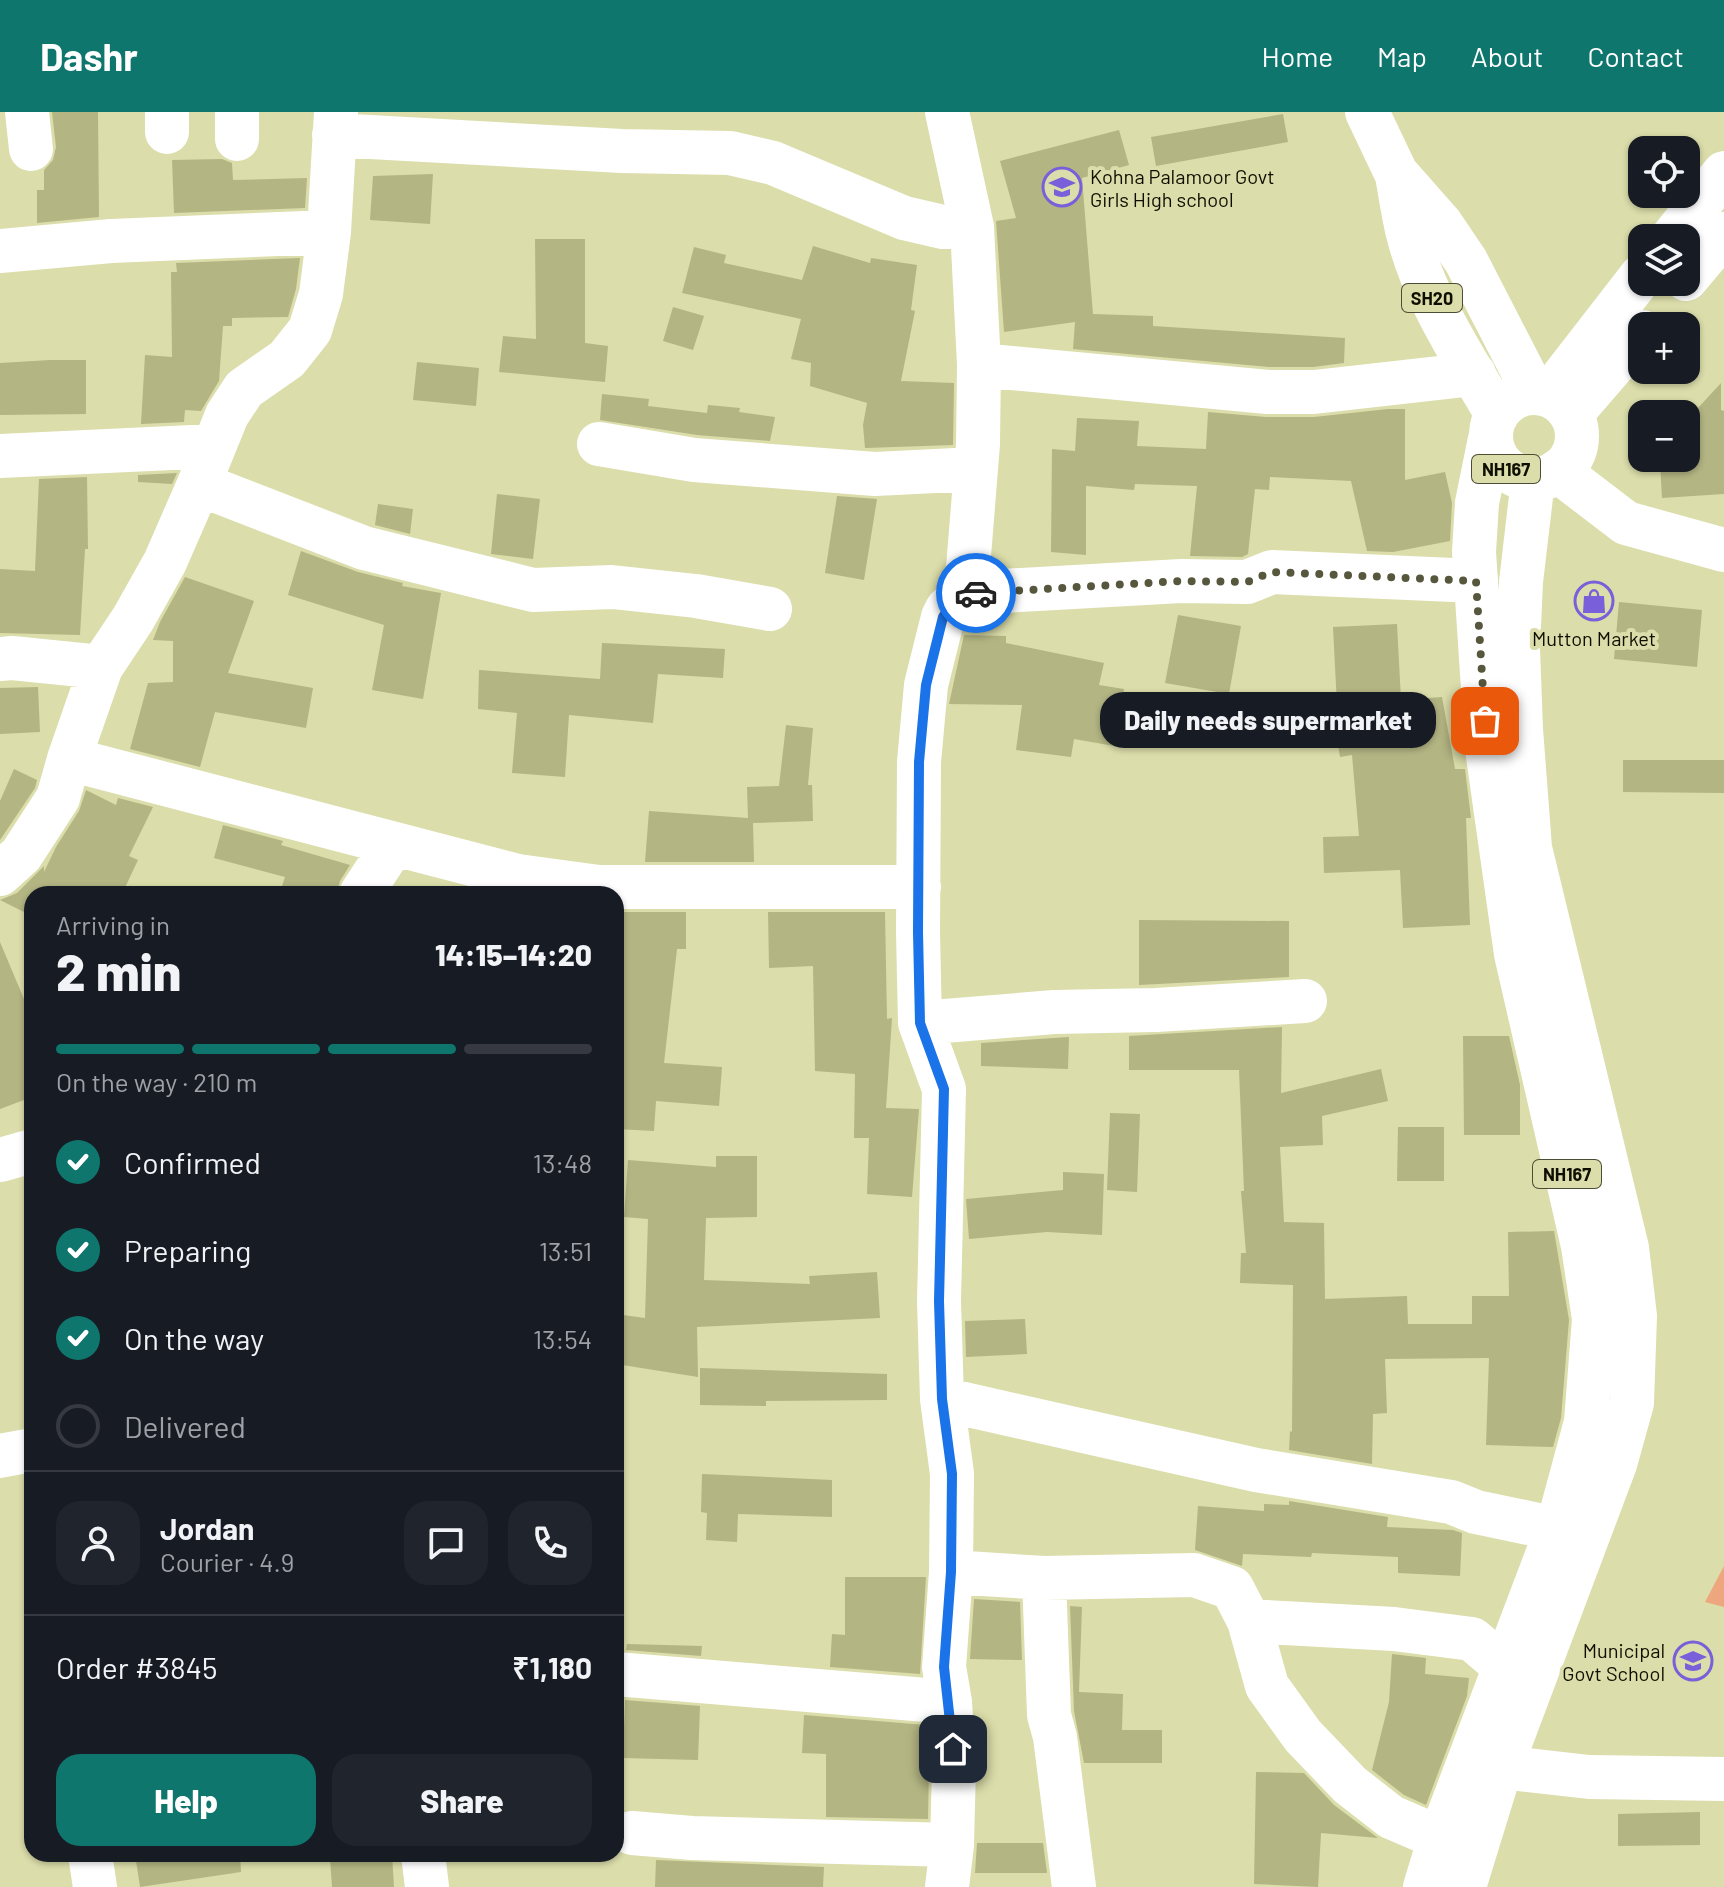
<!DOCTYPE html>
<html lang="en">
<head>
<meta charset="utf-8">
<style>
  body { margin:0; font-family:Barlow,sans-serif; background:#20242c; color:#f1f3f6; height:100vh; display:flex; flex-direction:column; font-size:30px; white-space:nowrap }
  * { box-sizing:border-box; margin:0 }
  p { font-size:26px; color:#9ea1a6 }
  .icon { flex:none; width:44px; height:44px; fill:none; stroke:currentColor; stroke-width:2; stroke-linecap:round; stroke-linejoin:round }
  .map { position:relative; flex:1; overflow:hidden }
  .side { position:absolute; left:24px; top:774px; width:600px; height:976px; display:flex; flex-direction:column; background:#171b24; border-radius:24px; box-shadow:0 2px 6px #0004 }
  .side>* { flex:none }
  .controls { position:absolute; left:1628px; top:24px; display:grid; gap:16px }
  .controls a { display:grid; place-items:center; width:72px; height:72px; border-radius:16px; background:#171b24; box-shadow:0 2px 6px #0004; font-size:40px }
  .pin { position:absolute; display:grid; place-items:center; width:68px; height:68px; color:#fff; margin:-34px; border-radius:16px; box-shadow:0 4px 12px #0006 }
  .courier { position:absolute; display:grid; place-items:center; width:80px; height:80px; margin:-40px; border:6px solid #1a73e8; border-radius:50%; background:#fff; color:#222; box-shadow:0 2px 10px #0007 }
  .bubble { position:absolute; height:56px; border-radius:24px; background:#171b24; box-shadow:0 2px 6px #0004; font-size:26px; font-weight:800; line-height:56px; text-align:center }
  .headline em { font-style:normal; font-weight:800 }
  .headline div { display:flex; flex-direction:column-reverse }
  .headline { display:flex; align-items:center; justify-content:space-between; height:136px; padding:0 32px }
  h1 { font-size:52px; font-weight:800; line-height:60px }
  .bar { display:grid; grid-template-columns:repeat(4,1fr); gap:12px 8px; align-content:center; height:96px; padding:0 32px }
  .bar i { height:10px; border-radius:6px; background:#363941 }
  .bar .current { background:#0f766e }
  .bar p { grid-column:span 4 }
  .line { display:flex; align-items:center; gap:20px; padding:0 32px; border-top:2px solid #363941 }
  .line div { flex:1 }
  .round { display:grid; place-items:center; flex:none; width:84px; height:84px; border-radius:24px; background:#20242c }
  ol { padding:0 32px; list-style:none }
  li { display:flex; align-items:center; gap:24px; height:88px }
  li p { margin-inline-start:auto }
  li .icon { padding:8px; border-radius:50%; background:#0f766e; color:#fff; stroke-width:4 }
  li:last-child { color:#9ea1a6 }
  li i { width:44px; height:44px; border:4px solid #363941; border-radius:50% }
  .primary-button { display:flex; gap:16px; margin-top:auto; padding:16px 32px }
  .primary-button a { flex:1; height:92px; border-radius:24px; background:#0f766e; color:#fff; font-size:32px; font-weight:800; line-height:92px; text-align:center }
  .primary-button a+a { background:#20242c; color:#f1f3f6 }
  header { display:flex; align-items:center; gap:48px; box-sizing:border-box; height:112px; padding:0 40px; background:#0f766e; color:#fff }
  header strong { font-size:38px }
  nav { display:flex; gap:44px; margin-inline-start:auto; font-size:28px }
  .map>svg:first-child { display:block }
  .green { fill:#eea67e }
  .building { fill:#b3b583 }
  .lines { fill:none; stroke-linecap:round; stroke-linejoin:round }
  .minor { stroke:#fff; stroke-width:44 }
  .major { stroke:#fff; stroke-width:44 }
  .highway { stroke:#fff; stroke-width:44 }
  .done { stroke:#56573c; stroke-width:8; stroke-dasharray:0 14.4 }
  .route { stroke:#1a73e8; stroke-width:10 }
  .labels { text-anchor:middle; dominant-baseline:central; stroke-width:8; stroke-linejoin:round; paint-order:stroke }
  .shield { fill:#dbddaa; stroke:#4c4d34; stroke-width:2 }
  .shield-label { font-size:18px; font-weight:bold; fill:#0f0f01 }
  .poi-label { font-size:20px; fill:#0f0f01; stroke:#dbddaa; text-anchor:start }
</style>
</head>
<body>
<header>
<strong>Dashr</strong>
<nav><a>Home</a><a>Map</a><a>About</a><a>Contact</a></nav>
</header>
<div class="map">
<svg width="1724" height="1775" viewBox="0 0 1724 1775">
  <rect width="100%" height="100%" fill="#dbddaa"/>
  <path class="green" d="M1724,1454V1495L1705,1490Z"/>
  <path class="building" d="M52,0H98L99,105L37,111V78H44V58L53,48L56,35Z
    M1283,2L1288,30L1156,54L1151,25Z
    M1119,18L1129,53L1082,66L1093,202L1153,204V214L1345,226L1344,251L1313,255H1269L1073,237L1075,210L1004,220L996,109L1016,106L1000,49Z
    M222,47L232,51L233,68L307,66L305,96L174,101L172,48Z
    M433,62L430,112L370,108L373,64Z
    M535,127H585V231L608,234L605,270L499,260L503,224L536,227Z
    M813,134L870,151L871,146L917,153L911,198L915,199L901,269L954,271L953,333L865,336L863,313L867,291L810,274L811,251L791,247L801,207L682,181L694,135L726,143L724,151L802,168Z
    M300,146L296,177L288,205L232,206V214H223L219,269L201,299L185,298L184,310L141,312L145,243L172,245L171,160H177L176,151Z
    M673,195L704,204L693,238L663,229Z
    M50,248H86V302L0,303V251Z
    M417,250L479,256L476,294L413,288Z
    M1721,271V298L1724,299V382L1662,386L1660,350L1686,349V309Z
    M602,282L649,287L648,294L707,301L708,293L740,296L739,300L775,305L770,329L697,323L600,308Z
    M1388,297H1405V368L1445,360L1452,391L1450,429L1393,440L1367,439L1351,369L1270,365L1269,378L1255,377L1248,442L1242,445L1190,444L1197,374L1135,372L1134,378L1086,374V443L1051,440L1052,337L1075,339L1077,306L1139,309L1137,334L1206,337L1208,300L1266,305H1314Z
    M177,361L172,372L138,370V363Z
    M87,365L88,437H85L80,523L0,521V457L35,459L39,367Z
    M497,382L540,387L533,447L491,442Z
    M837,384L877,387L864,468L825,461Z
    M378,392L413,397L410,422L375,413Z
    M301,439L358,460L403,471L402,474L441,481L423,587L372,578L384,513L288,483Z
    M185,465L254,489L228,561L313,576L306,616L215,600L200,655L130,637L148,571L173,570V529L153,528L160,510Z
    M1619,490L1702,498L1697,555L1614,547Z
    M1178,503L1241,514L1229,582L1165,571Z
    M1397,512L1401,588L1442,585L1455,657H1465L1471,706H1466L1470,813L1403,816L1400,758L1324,761L1323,725L1359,724L1352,643L1340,645L1332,594L1337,593L1333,515Z
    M964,523L1006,524V531L1104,551L1099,573L1124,577L1114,634L1074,627L1071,645L1016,638L1022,593L949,592Z
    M602,531L725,537L723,566L658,562L653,611L569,603L565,665L512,661L517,601L478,597L479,558L600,567Z
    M38,575L40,620L0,622V576Z
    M786,613L813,616L808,673H812L813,709L753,711L754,750H645L649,699L748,706L747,675L779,674Z
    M1623,648H1724V681L1623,680Z
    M14,657L37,668L35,676L0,728V689Z
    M86,678L116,693L118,686L153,695L129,744L138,748L122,782H32V804L0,788L17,781L44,754V760L56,735L79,699Z
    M223,713L283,729L281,733L350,753L340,769L336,782H298L281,777L285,765L214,746Z
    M616,800H686V837H677L664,951L722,955L719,994L656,989L654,1019L616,1017Z
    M768,800H885L887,907L892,906L886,996L919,997L912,1085L867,1082L869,1026H854L855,962L815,959L813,854L769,856Z
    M1139,808L1289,809V865L1139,873Z
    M0,830L32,906V985L0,997Z
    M1282,915L1281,981L1381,957L1388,989L1322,1004L1323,1033L1280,1035L1284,1110L1324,1111L1325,1187L1407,1184L1408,1212H1472V1184H1509L1508,1120L1554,1119L1569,1208L1561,1306L1553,1335L1486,1333L1489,1246L1385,1247L1387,1301L1373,1302L1372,1352L1289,1338L1290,1319L1292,1320L1293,1173L1240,1171L1241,1141H1246L1241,1079H1244L1239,958H1129V924Z
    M1463,924H1509L1520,973V1023H1464Z
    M1069,925L1068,957L981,954V931Z
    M1110,1001L1140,1002L1137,1080L1107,1078Z
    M1398,1015H1444V1069H1397Z
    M716,1044H757V1105L706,1106L704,1168L810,1172L809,1164L877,1160L880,1206L697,1215L698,1265L616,1252L623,1203L645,1206L648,1107L624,1105L628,1048L716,1055Z
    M1063,1060L1104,1062L1102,1123L1047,1120L969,1127L966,1087L1063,1078Z
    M1025,1207L1027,1242L966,1245L965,1209Z
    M700,1256L887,1262V1288L766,1289V1294L700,1293Z
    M702,1362L832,1368V1405L738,1402L737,1430L706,1428L707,1401L701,1400Z
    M1289,1389L1388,1405L1387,1415L1453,1418L1462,1421L1460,1464L1398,1461V1445L1312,1441L1311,1445L1243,1442L1242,1454L1195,1438L1198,1394L1264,1399V1392L1289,1393Z
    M845,1465H926L920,1562L830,1555L832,1522L845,1523Z
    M974,1487L1020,1490L1022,1548L970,1547Z
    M1070,1494L1082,1495L1079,1580L1123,1582L1122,1618H1162V1651H1084L1074,1599Z
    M627,1532L702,1534L701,1544L626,1538Z
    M1392,1542L1426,1546L1425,1562L1469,1566L1467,1584L1426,1693L1404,1683L1372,1658L1389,1590Z
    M625,1588L700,1594L698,1648L623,1646Z
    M804,1603L926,1613L929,1654L928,1707L826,1705V1642L802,1641Z
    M1256,1660L1304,1661L1334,1693L1378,1726L1321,1721L1318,1775L1254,1772Z
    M1700,1700V1733L1618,1734V1702Z
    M977,1731H1043L1047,1761H975Z
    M135,1742H240L241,1760L140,1775Z
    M392,1742L394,1775H332L330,1746Z
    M656,1748L824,1755L823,1775H655Z"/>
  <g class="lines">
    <path class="minor" d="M27,0L31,37
      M167,0V20
      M237,0V27
      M336,0L329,120L321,182L310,218L287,247L244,277L227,303L199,372L364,436L533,478L612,475L696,484L770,497
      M947,0L972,115L979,253L978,332L966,481L947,497L943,505L926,573L919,650L918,820L920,911L944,977L939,1189L942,1287L952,1362L951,1460L944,1555L950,1590L954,1654L952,1733L947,1775
      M334,23L622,39L730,41L773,51L904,106L943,115H972
      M0,139L111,129L329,120
      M979,253L1268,280H1314L1474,262
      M599,332L694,348L875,362L976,357
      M0,344L214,334
      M1558,359L1626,411L1724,438
      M966,481L1181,469L1247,470L1272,460L1476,469
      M0,547L12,546L101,555L133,507L165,450L199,372
      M69,647L518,764L599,775
      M0,762L21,743L58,686L69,647L101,555
      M361,782L393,733
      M599,782V775H919
      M920,911L1054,900L1156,898L1305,889
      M0,1048L32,1039
      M942,1287L1256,1358L1451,1390L1476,1400L1557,1417
      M0,1344L32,1338
      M951,1460L1044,1466L1194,1463L1232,1476L1249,1509L1267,1574L1303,1624L1350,1673L1391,1705L1440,1726
      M1044,1466L1049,1603L1055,1625L1074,1775
      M1249,1509L1394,1517L1472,1527L1505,1555
      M616,1562L950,1590
      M1501,1655L1589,1665L1724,1667
      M632,1721L692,1726L952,1733
      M90,1742L95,1775
      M423,1742L427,1775"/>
    <path class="major" d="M1367,0L1396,61L1441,112L1466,149L1534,281
      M1397,63C1400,81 1403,100 1407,118C1423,185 1462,242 1496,301"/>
    <path class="highway" d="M1672,126L1724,61
      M1686,167L1724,122
      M1491 324a43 43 0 1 1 86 0a43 43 0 1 1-86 0Z
      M1549,283L1642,163
      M1571,302L1642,220
      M1425,1775L1440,1726L1557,1417L1586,1310L1594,1207L1583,1134L1516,842L1487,637L1474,440L1477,391L1490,327
      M1464,1775L1501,1655L1615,1352L1632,1291L1635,1204L1627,1136L1530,736L1521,617L1518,537L1521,470L1533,368"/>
  </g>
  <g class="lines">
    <path class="done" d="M976,481L1181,469L1247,470L1272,460L1476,469L1485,609"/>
    <path class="route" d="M953,1637L944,1555L951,1460L952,1362L942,1287L939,1189L944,977L920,911L918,820L919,650L926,573L943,505C950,493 962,482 976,481"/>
  </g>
  <defs>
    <g id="school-ring" transform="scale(2)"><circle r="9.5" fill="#dbddaa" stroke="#795fd9" stroke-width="1.5"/><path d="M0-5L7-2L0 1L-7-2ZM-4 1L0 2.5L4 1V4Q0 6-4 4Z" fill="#795fd9"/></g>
    <g id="shop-ring" transform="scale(2)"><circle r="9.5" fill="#dbddaa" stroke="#795fd9" stroke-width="1.5"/><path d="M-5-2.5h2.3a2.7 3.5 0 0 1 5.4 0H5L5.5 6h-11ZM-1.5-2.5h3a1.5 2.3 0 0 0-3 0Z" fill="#795fd9"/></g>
  </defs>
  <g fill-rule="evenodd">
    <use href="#school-ring" x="1062" y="75"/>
    <use href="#shop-ring" x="1594" y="489"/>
    <use href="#school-ring" x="1693" y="1549"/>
  </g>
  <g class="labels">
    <g class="shield">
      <rect x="1402" y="172" width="60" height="28" rx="6"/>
      <rect x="1472" y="343" width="68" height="28" rx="6"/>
      <rect x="1533" y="1048" width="68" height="28" rx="6"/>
    </g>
    <g class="shield-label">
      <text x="1432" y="186">SH20</text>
      <text x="1506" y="357">NH167</text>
      <text x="1567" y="1062">NH167</text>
    </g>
    <g class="poi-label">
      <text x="1090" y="64">Kohna Palamoor Govt<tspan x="1090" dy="23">Girls High school</tspan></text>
      <text x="1594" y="526" text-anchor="middle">Mutton Market</text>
      <text x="1665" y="1538" text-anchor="end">Municipal<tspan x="1665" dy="23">Govt School</tspan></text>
    </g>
  </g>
</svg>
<div class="controls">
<a><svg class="icon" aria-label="locate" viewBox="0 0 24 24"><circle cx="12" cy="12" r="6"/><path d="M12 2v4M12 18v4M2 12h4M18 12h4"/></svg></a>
<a><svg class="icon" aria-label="layers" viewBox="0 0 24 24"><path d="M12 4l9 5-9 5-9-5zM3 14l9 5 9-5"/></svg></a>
<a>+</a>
<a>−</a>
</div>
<div class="pin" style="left:1485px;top:609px;background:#ea580c"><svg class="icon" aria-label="bag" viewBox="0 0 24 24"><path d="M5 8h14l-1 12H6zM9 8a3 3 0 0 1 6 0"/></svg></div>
<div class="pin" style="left:953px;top:1637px;background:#1f2937"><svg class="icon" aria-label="home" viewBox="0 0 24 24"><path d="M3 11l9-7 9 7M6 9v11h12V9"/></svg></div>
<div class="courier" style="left:976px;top:481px"><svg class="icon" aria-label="car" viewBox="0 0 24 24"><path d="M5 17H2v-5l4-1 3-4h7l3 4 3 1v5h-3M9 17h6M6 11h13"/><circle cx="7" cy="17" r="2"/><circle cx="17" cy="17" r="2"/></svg></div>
<div class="bubble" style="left:1100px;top:580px;width:336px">Daily needs supermarket</div>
<section class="side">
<div class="headline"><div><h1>2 min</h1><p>Arriving in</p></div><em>14:15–14:20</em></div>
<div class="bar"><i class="current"></i><i class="current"></i><i class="current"></i><i></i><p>On the way · 210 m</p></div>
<ol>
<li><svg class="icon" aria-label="check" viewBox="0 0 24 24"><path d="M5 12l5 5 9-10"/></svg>Confirmed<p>13:48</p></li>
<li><svg class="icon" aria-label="check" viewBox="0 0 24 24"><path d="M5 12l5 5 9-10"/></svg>Preparing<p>13:51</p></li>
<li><svg class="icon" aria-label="check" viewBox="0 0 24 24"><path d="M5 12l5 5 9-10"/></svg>On the way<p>13:54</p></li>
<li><i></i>Delivered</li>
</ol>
<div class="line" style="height:144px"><a class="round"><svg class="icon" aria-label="person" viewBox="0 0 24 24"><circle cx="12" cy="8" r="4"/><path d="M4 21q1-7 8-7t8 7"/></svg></a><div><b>Jordan</b><p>Courier · 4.9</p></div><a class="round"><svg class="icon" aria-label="chat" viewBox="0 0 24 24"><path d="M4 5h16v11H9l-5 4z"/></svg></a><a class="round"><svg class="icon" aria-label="phone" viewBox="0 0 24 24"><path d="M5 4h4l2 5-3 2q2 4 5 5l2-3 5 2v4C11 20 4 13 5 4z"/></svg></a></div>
<div class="line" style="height:104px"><div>Order #3845</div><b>₹1,180</b></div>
<div class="primary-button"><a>Help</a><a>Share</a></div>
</section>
</div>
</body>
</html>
